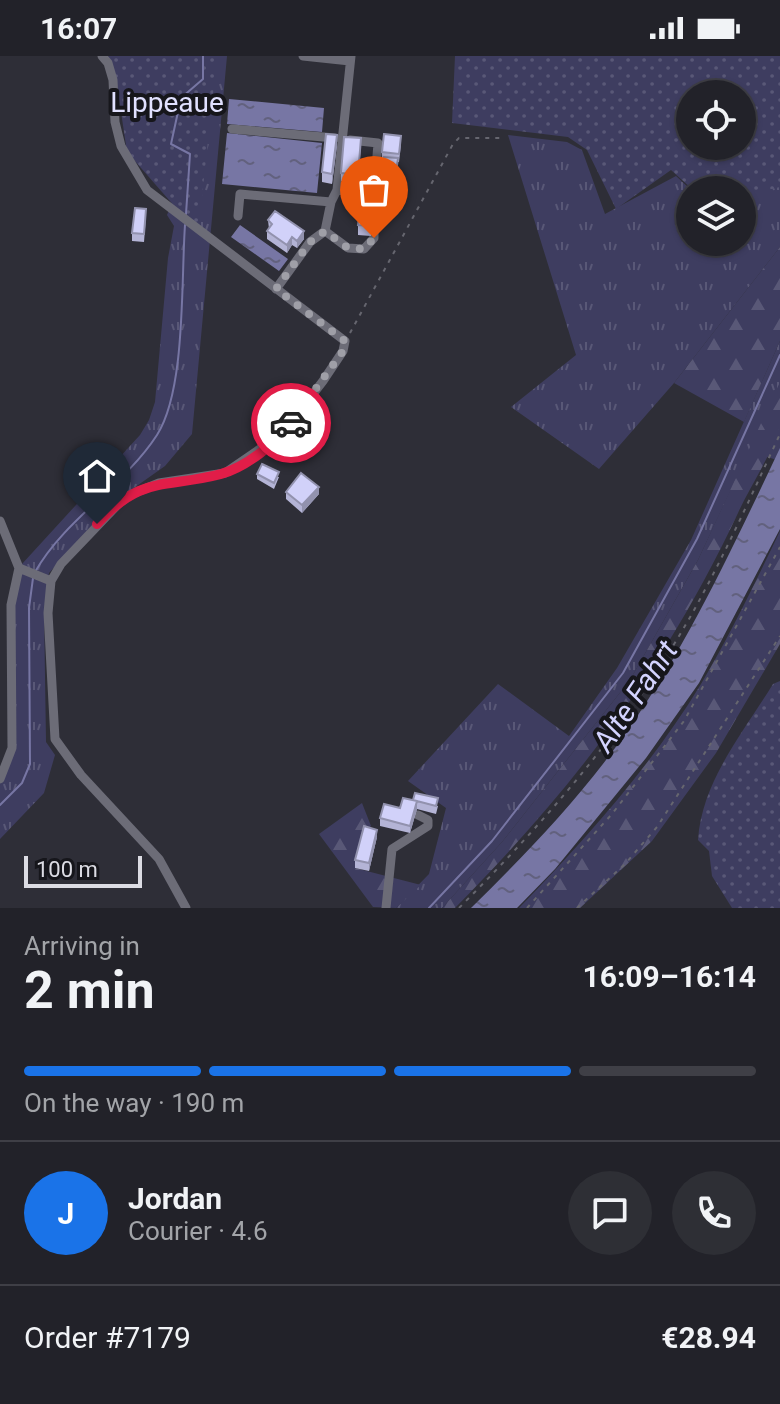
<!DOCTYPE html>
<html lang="en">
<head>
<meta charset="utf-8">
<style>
  body { margin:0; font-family:Roboto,sans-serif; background:#2e2f35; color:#f1f3f6; height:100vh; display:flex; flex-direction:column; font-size:30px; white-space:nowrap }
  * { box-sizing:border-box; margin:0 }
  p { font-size:26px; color:#a2a4a8 }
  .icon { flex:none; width:44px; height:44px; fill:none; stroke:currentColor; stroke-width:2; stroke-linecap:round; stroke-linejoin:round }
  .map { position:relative; height:852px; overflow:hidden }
  .drawer { display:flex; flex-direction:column; background:#222229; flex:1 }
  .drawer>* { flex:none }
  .buttons { position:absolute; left:676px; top:24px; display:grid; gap:16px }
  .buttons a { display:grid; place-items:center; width:80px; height:80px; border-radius:50%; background:#222229; box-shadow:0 2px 6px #0004,0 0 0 2px #3f3f46; font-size:40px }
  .scale { position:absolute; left:24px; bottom:20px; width:118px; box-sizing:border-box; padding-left:8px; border:4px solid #dcdce3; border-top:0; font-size:22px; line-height:28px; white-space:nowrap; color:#dcdce3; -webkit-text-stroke:6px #16161b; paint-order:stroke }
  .pin { position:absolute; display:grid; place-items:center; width:68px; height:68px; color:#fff; margin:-82px -34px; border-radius:50% 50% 50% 0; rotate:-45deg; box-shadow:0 0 8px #0007 }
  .pin .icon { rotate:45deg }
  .courier { position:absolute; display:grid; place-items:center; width:80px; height:80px; margin:-40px; border:6px solid #e11d48; border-radius:50%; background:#fff; color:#222; box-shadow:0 2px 10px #0007 }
  .overview em { font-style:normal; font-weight:700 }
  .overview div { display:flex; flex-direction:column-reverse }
  .overview { display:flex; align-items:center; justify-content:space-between; height:136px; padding:0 24px }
  h1 { font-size:52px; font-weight:700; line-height:60px }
  .bar { display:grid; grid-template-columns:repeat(4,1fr); gap:12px 8px; align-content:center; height:96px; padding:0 24px }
  .bar i { height:10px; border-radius:6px; background:#3f3f46 }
  .bar .on { background:#1a73e8 }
  .bar p { grid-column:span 4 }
  .line { display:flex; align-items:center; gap:20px; padding:0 24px; border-top:2px solid #3f3f46 }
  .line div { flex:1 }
  .round { display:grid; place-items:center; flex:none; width:84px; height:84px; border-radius:42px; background:#2e2f35 }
  .status { display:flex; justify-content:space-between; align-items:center; height:56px; padding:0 40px; background:#222229; direction:ltr }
  .status svg { height:22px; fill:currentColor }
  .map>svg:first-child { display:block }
  .grass { fill:url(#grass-tufts) }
  .forest { fill:url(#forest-firs) }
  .park { fill:url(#park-dots); fill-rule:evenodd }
  .water { fill:url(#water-ripples) }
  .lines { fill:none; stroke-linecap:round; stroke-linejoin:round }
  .stream { stroke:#7776a4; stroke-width:2 }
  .path { stroke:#66666f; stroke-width:2; stroke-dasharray:4 6; stroke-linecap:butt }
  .minor { stroke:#6c6c77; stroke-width:9 }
  .wall { fill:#b4b4d6 }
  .shaded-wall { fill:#9292ae }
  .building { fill:#d1d1f9; stroke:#9292ae; stroke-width:2 }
  .done { stroke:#9f9fa7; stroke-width:8; stroke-dasharray:0 14.4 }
  .route { stroke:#e11d48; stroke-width:10 }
  .labels { text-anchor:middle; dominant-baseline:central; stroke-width:8; stroke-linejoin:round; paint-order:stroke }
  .park-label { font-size:28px; fill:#e1e1ff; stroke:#16161b }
  .water-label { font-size:30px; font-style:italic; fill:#d3d3fe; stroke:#16161b }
</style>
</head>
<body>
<div class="status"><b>16:07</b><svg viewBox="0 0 49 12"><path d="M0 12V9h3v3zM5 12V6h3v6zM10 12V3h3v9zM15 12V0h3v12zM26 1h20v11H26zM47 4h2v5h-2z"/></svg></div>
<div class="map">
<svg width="780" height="852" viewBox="0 0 780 852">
  <defs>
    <pattern id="grass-tufts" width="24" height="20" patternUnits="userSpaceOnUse" patternTransform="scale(2)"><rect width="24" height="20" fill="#3e3d60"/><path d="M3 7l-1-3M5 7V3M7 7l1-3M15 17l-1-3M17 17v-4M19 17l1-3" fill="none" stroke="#595877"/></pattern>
    <pattern id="forest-firs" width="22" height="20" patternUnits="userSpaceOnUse" patternTransform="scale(2)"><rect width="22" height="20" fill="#3e3d60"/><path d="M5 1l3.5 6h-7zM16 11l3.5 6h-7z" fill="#595877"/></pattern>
    <pattern id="park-dots" width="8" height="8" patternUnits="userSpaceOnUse" patternTransform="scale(2)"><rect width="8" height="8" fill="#3e3d60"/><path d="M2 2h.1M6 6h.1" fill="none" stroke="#595877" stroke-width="1.8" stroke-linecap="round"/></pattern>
    <pattern id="water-ripples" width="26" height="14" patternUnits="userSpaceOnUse" patternTransform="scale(2)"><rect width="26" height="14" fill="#7776a4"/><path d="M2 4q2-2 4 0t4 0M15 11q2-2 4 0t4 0" fill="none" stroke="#62617e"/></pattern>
  </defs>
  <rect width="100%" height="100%" fill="#2e2e37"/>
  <path class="grass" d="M172,0H227L192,378L165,410L114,446L49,517L44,556L46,686L55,699L44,737L0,783V723L9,709L11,549L22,508L140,379L149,364L155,346L168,202L174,170L167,159L173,144Z
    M780,76V191L674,327L599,413L511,351L576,299L508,79L567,86L582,94L605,158L676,120L691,134L690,186H742V134Z
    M780,285V405L749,395L698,504L630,624L502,786L442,852H396L429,818L446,752L408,725L498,628L569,680L617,612L691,484Z"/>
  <path class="forest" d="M780,191V285L744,366L674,327Z
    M780,326C780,339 780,356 780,369C776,391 748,434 738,457C665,612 575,731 455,852H442L502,786L630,624L698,504Z
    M780,475V588L716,697L652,785L580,852H519C585,784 652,709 701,628C730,579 755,527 780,475Z
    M362,747L371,770L363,777L355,812L421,829L396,852L373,851L319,778Z"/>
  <path class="park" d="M108,0H217L199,169L176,152L127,96L117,29Z
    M455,0H780V131L742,140V134H693L671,114L616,153L587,94L568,81L452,67ZM690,38H742V90H690Z
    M780,625V852H732L712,820L709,795L698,784C702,725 743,677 773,628Z"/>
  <path class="water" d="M229,43L324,52L322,76L227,68Z
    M227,77L322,87L317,137L222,128Z
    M240,169L288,203L279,215L231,181Z
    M780,392V473L699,627L646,702L555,813L517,852H471C523,801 575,747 618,688C684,597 732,493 780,392Z"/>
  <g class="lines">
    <path class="stream" d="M186,158L190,98L171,88L181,42L203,23V0
      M35,516C65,463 124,430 157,379C186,334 181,224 185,169
      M0,749L22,727L30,708L29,552L33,522
      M429,852L492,785L623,617L697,483L780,299"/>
    <path class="path" d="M350,277L453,88L459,82H504
      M459,852C547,764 627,671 689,563C723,503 751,440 780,378
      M527,852L612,758L684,665L780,491
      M577,852L625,808L657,771L780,580"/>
    <path class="minor" d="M303,0L350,5
      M232,73L335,82
      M337,134L374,138L378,87L350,84
      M238,160L240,138L331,146
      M325,175L348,192L364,193L374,182V138
      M276,233L310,186L325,175L331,146L337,134L351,0
      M0,465L19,512L11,549L12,692L0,723
      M19,512L51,525L48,557L55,683L81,719L159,803L186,852
      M51,525L61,508L125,441L159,427L225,417L283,377L323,325L343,295L345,285L147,134L121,90L115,66L113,24L108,7L102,0
      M386,852L392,793L428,770V764L418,759"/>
  </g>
  <path class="wall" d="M401,88L399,106H398L394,146L378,144V137L384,104H382V96Z
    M337,89L332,128L322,126V116Z
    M361,90L358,126L341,125V117Z
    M374,156L371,180L358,179V169Z
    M146,160L144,186L132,185V177Z
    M268,164L304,183L297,192L292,189L287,197L267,183V175L269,173Z
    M257,418L279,421L274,433L257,423Z
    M286,436L319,438L302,457L286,443Z
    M403,742L438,750L436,758L417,753L410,777L380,770V762L400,752Z
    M377,781L369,815L355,812V804Z"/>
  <path class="shaded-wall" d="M337,79V89L332,128V118Z
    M304,175V183L297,192V185Z
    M292,181V189L287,197V189Z
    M319,431V438L302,457V449Z
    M417,745V753L410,777V770Z
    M377,774V781L369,815V807Z"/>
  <path class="building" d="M326,78L337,79L332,118L322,116Z
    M384,78L401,80L399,98L382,96Z
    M344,81L361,82L358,119L341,117Z
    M384,101L398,102L396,117L383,116Z
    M381,115L397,117L394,139L378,137Z
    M361,145L374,146L371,170L358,169Z
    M135,152L146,153L144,178L132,177Z
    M275,155L304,175L297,185L292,181L287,189L267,175L272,168L268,164Z
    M262,408L279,416L274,427L257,418Z
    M301,417L319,431L302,449L286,436Z
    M415,737L438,742L436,750L413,744Z
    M403,742L417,745L410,770L380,762L384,748L400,752Z
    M364,770L377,774L369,807L355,804Z"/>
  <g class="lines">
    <path class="done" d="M291,367L343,295L345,285L276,233L310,186L325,175L348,192L364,193L374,182"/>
    <path class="route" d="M97,468C142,418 164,433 221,418C246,411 276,387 291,367"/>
  </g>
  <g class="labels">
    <g class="park-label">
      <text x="167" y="46">Lippeaue</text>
    </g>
    <g class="water-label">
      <text transform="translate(635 640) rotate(-56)">Alte Fahrt</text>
    </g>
  </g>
</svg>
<div class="buttons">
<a><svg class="icon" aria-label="locate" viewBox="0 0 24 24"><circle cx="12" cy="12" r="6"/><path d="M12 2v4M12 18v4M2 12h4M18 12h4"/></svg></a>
<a><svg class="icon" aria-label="layers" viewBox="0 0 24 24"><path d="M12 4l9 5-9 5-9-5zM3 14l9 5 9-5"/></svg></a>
</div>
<div class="scale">100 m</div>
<div class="pin" style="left:374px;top:182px;background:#ea580c"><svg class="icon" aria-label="bag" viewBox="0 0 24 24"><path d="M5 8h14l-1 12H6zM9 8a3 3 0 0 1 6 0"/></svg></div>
<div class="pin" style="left:97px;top:468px;background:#1f2937"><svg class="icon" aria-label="home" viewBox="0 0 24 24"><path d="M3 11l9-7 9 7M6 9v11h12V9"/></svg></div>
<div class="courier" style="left:291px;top:367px"><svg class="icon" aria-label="car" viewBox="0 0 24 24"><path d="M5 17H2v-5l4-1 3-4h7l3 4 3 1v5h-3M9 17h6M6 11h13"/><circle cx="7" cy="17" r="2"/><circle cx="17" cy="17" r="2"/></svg></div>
</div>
<section class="drawer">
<div class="overview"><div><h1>2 min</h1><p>Arriving in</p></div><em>16:09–16:14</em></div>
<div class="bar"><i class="on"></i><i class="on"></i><i class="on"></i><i></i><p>On the way · 190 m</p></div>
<div class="line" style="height:144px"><b class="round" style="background:#1a73e8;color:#fff">J</b><div><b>Jordan</b><p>Courier · 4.6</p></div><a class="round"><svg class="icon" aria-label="chat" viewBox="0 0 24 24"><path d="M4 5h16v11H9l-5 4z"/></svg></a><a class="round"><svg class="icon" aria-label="phone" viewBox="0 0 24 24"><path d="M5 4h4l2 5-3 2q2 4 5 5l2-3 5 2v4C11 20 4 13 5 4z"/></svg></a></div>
<div class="line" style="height:104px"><div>Order #7179</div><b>€28.94</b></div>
</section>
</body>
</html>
